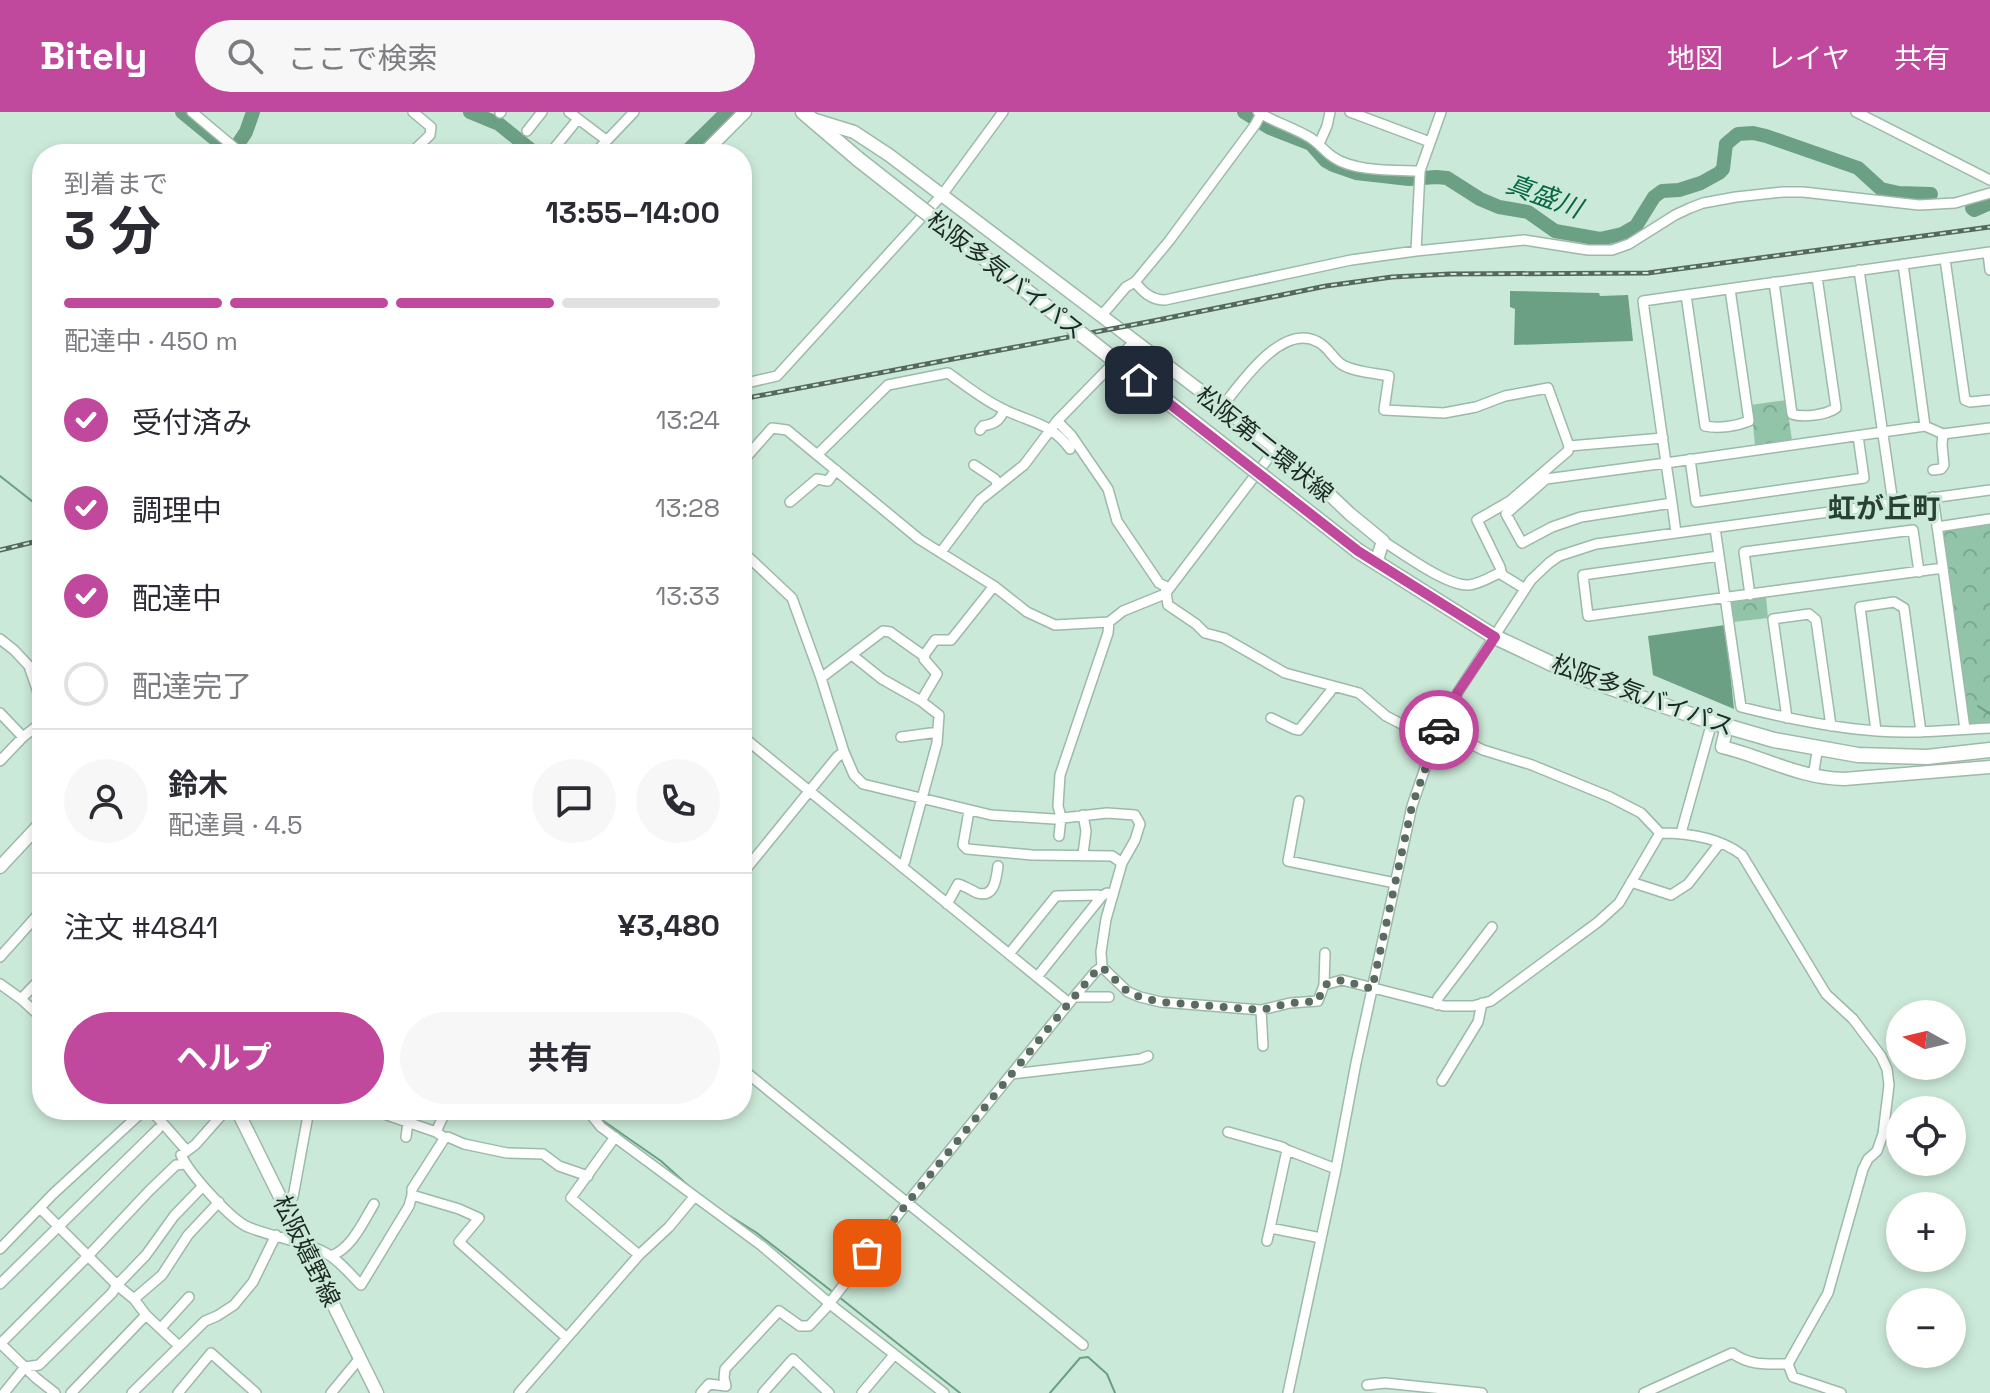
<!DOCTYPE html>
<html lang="ja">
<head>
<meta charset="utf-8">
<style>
  body { margin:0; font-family:"Space Grotesk","Noto Sans JP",sans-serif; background:#f7f7f7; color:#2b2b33; height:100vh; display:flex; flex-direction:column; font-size:30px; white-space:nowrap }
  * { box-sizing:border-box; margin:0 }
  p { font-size:26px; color:#7c7c81 }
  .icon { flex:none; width:44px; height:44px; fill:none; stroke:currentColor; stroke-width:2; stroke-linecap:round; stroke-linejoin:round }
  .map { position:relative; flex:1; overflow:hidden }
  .drawer { position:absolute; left:32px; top:32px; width:720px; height:976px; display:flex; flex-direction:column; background:#fff; border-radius:32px; box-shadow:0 4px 12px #0003 }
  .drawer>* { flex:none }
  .needle { width:52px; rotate:278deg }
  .fabs { position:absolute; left:1886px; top:888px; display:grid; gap:16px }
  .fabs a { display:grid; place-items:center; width:80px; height:80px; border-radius:50%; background:#fff; box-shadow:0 4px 12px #0003; font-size:40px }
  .pin { position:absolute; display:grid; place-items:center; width:68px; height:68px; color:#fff; margin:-34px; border-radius:16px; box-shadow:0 4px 12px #0006 }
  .courier { position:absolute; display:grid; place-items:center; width:80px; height:80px; margin:-40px; border:6px solid #c0489d; border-radius:50%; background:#fff; color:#222; box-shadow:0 2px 10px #0007 }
  .overview em { font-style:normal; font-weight:700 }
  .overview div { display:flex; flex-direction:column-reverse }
  .overview { display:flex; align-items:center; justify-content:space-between; height:136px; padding:0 32px }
  h1 { font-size:52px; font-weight:700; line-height:60px }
  .bar { display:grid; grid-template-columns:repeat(4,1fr); gap:12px 8px; align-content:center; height:96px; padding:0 32px }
  .bar i { height:10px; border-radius:6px; background:#e1e1e2 }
  .bar .selected { background:#c0489d }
  .bar p { grid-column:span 4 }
  .line { display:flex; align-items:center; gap:20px; padding:0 32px; border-top:2px solid #e1e1e2 }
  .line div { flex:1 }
  .round { display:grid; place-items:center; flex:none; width:84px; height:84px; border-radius:42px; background:#f7f7f7 }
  ol { padding:0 32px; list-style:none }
  li { display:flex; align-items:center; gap:24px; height:88px }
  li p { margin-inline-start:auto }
  li .icon { padding:8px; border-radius:50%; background:#c0489d; color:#fff; stroke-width:4 }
  li:last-child { color:#7c7c81 }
  li i { width:44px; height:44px; border:4px solid #e1e1e2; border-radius:50% }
  .action { display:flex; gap:16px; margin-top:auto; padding:16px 32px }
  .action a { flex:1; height:92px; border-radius:48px; background:#c0489d; color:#fff; font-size:32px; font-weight:700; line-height:92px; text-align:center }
  .action a+a { background:#f7f7f7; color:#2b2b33 }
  header { display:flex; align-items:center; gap:48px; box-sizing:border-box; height:112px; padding:0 40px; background:#c0489d; color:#fff }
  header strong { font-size:38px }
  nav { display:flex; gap:44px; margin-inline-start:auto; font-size:28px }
  .search { width:560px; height:72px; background:#f7f7f7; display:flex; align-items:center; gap:20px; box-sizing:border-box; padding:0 28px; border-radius:44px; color:#7c7c81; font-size:30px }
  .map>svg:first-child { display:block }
  .forest { fill:url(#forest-crowns) }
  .water { fill:#6ba084 }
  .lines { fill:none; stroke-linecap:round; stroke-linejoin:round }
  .stream { stroke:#6ba084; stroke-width:2 }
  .river { stroke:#6ba084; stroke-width:14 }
  .minor-casing { stroke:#9db9a9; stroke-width:12 }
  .major-casing { stroke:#9db9a9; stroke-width:15 }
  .highway-casing { stroke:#9db9a9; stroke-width:17 }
  .minor { stroke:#fff; stroke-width:9 }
  .major { stroke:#fff; stroke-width:12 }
  .highway { stroke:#fff; stroke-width:14 }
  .rail-casing { stroke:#56685e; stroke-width:5 }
  .rail { stroke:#cbe9d8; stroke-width:2; stroke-dasharray:6; stroke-linecap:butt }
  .highway-bridge-casing { stroke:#9db9a9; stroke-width:17; stroke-linecap:butt }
  .highway-bridge { stroke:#fff; stroke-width:14 }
  .done { stroke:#5a6c62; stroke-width:8; stroke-dasharray:0 14.4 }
  .route { stroke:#c0489d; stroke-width:10 }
  .labels { text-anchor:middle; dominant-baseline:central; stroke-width:6; stroke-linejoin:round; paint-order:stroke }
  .street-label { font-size:24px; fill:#1d2822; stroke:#cbe9d8 }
  .water-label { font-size:26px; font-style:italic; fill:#076845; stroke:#cbe9d8 }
  .quarter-label { font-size:28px; font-weight:bold; fill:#284134; stroke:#cbe9d8 }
</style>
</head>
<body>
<header>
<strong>Bitely</strong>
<div class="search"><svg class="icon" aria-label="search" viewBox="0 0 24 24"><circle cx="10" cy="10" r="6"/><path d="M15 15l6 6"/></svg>ここで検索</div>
<nav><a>地図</a><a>レイヤ</a><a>共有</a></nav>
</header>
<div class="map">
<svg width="1990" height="1281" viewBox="0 0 1990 1281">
  <defs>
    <pattern id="forest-crowns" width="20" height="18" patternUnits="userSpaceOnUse" patternTransform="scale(2)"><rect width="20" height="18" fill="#92c4a9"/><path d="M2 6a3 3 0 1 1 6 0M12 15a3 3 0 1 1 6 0" fill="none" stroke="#7da891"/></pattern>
  </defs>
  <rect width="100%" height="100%" fill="#cbe9d8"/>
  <path class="forest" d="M1786,288L1792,328L1755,333L1751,293Z
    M1990,411V612H1968L1942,419Z
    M1766,484L1768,506L1733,510L1729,489Z"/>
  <path class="water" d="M1510,179L1599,181L1600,184L1628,183L1633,229L1514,233L1515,197L1510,195Z
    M1725,513L1734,597L1653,563L1648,524Z"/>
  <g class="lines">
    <path class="stream" d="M0,364L42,397
      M1978,594L1990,602
      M598,998L602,1008L661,1049L692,1077
      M730,1104L757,1121L834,1181
      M839,1185L960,1281
      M1050,1281L1080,1246L1088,1245L1107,1262L1115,1281"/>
    <path class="river" d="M182,0L232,41L246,20L253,0
      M470,0L499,12L536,42
      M1244,0L1270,16L1311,32L1326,49L1333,53L1356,61L1409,67L1436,65L1447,66L1480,87L1499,95L1528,100L1555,119L1600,127L1622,122L1636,114L1654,85L1662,79L1679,78L1701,71L1719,61L1723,57L1726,32L1738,22L1753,21L1766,24L1858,56L1881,77L1899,81L1931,82
      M684,42L727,0
      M1972,96L1974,98L1990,91"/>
    <g class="minor-casing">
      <path id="minor" d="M192,0L242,42
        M569,0L606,28
        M1258,0C1274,10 1292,15 1309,25C1318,30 1324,39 1333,45C1354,60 1394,58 1420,59
        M1350,0L1430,30
        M1856,0L1990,68
        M500,1L501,0
        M527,19L542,0
        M1319,32L1327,14L1330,0
        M552,39L578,7
        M410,42L430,23L431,15L413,0
        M594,42L634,0
        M1416,139L1420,59L1441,0
        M1988,141L1990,158
        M1945,147L1965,288L1970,290L1990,288
        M1903,152L1925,314
        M1859,158L1893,391
        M1135,170C1143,180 1151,188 1165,188L1351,148L1416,139L1524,128L1588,138H1612L1629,132L1675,103L1690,96L1703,91L1736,85L1783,80H1803L1919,93L1955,91L1990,81
        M1774,170L1792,302C1803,306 1826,303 1836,296L1817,165
        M1686,183L1705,314C1719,317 1737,314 1749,309L1730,177
        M1102,203L1126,175L1135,170L1169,129L1255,13L1262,0
        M742,272L777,264L942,83L1003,0
        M1222,295C1241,271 1282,210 1318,230C1327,234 1333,246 1341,252C1353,260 1375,261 1389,264L1384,298L1444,301L1476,295L1505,284L1548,276L1569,334L1663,326
        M1057,309L1071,323L1108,377L1117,409L1159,471L1165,474L1168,493L1196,512L1205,521L1224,526L1285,561L1359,581L1386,604L1411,617L1436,624L1461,627L1483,638L1532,653L1610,685L1641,701L1660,721C1687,721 1720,726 1742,743L1826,882L1853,907L1881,944L1887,957L1889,973L1883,1022L1877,1039L1868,1047L1863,1057L1828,1181L1788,1252
        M980,318L983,314C994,312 1000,309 1004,298
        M1943,322L1990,316
        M817,343L888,273L948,261C965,273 982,287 1001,296C1027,310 1051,310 1070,337
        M1690,347L1696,390L1864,366L1858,324
        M742,350L772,316L787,318L919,427L994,474L1027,500L1055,513L1109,510L1123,499L1165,482L1276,336
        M974,353L995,367L998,374
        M1933,358L1941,357L1944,353L1942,333L1943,322L1925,314L1666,351L1643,189L1990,140
        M790,390L817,367L828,369L836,358
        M1672,391L1666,351L1546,367L1506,402L1522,431L1552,415L1581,405L1672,391L1676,421
        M1937,415L1990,407
        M1715,416L1741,595C1785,606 1831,616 1877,619C1914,622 1952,618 1990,616
        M1383,429C1402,441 1448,475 1469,473C1479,472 1489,466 1499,461L1525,477
        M742,439L792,486L821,566L844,640L854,663L863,672L991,703L1054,707L1107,701L1135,703L1140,712L1135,728L1122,751L1106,807L1101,840L1102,855L1128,880L1140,885L1161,890L1261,898L1290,891L1318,889L1324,873L1342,868L1444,894H1473L1491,889L1598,810L1619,791L1660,721
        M941,440L980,388L1024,353L1057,309L1134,230
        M1719,444L1583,463L1588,504L1943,456L1933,385
        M1943,456L1965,617
        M1502,463L1500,455L1477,408L1510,389L1568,339L1569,334
        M1750,483L1744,440L1913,418L1919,460
        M0,527L14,538L29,554L42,592
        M852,543L882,567L921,589
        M821,566L883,519L890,520L924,544
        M0,601L23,625
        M1271,606L1294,617L1299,618L1330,580L1333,574
        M1787,606L1773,507L1809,502L1816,508L1831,614
        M1876,619L1860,495L1894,490L1904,496L1921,620
        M742,624L1069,891
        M901,625L938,620
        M0,649L23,625L42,610
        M1813,664L1818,635
        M1299,689L1288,749L1395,771
        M969,699L963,733L967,737L1032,743L1112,744L1122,751
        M1681,721L1712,610
        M1059,724L1061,705L1058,694L1060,663L1108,521L1109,510
        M1083,742L1086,719L1083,703
        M902,755L905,749L937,631L939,603L921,589L937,562L924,547L925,542L935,528H951L994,474
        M742,762L837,645L844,640
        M1631,770L1671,783L1688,772L1720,731
        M947,792L958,772C965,774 971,778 977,781C995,786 996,767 998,754
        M1009,842L1056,784L1098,783L1102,784L1107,781L1113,783
        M0,845L42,798
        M1037,865L1102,784
        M0,872L21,887L42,906
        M1324,873L1325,841
        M1074,885H1109
        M21,887L42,865
        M1437,893L1438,886L1492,815
        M1261,898L1263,934
        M742,957L1083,1233
        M1012,962L1141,947L1148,944
        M1442,969L1478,910L1482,891
        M145,998H151L187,1039
        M226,998L195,1033L181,1043C189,1061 231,1108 248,1115C272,1125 300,1128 324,1140C338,1147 350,1162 361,1173L409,1094L412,1083L459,1097L479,1106L459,1130L567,1226
        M378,998L384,1002L436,1020L445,1026
        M593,998L592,1004L601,1015L762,1134L835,1196L944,1281
        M436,1020L446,998
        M1228,1020L1282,1035L1287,1038
        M406,1025L408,1010
        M615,1025L571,1086L639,1143
        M412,1083V1077L444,1027L448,1025L464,1032L507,1041L543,1042L559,1054L588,1064
        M285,1094L293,1085L309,998
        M40,1096L117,1173L134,1187L146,1203
        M1270,1116L1287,1038L1336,1057
        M1267,1129L1270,1116L1321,1126
        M0,1137L53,1082L140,1002L146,999
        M331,1144C352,1136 363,1110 374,1092
        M0,1172L158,1017
        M134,1187L162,1163L188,1123L219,1090
        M161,1216L189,1185
        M0,1231L36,1266L55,1281
        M0,1232L88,1144L149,1079L176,1053L185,1052
        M1788,1252L1793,1265L1841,1281
        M1367,1273L1385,1271L1482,1281
        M4,1281L25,1255L39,1253L112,1181L117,1173L146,1143L174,1104L203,1074
        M71,1281L146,1203L179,1234
        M132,1281L205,1209L217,1204L234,1193L253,1170L276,1123
        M178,1281L211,1241L256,1281
        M331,1281L360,1246
        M519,1281L639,1143L669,1115L694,1085
        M701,1281L709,1272L726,1274L724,1266L725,1257L779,1199L800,1214H809L825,1197L907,1091L1074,885L1096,859L1102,855
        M763,1281L793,1247L829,1281
        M862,1281L894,1243
        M1288,1281L1336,1057L1356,951L1412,694L1436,624L1458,580L1531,468L1549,451L1559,444L1596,432L1990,378
        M1644,1281L1732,1241C1751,1254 1765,1252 1788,1252"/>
    </g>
    <g class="major-casing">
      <path id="major" d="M812,7L854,20L889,43L1276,336L1308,362L1350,402L1383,429L1376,451
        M703,42L745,0
        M1727,614L1722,635C1765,645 1798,666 1844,667L1990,655
        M0,755L42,710
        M237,998L377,1281"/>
    </g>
    <g class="highway-casing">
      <path id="highway" d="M803,0L858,47
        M1358,439L1495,525L1582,566L1712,610L1774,628L1858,643L1927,645L1990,638"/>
    </g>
    <use href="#minor" class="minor"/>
    <use href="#major" class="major"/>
    <use href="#highway" class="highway"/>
    <g class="rail-casing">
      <path id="rail" d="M742,287L1153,209L1326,174L1392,165L1450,162L1648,161L1990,115
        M0,438L42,428"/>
    </g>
    <use href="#rail" class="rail"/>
    <g class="highway-bridge-casing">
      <path id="highway-bridge" d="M858,47L1358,439"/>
    </g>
    <use href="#highway-bridge" class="highway-bridge"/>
  </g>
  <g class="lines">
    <path class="done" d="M867,1141L1069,891L1096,859L1102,855L1128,880L1140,885L1161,890L1261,898L1290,891L1318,889L1324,873L1342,868L1372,877L1412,694L1439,618"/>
    <path class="route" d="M1139,268L1358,439L1495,525L1458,580L1439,618"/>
  </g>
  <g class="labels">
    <g class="street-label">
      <text transform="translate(1006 163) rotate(38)">松阪多気バイパス</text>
      <text transform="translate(1265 332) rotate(39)">松阪第二環状線</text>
      <text transform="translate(1643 583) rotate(20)">松阪多気バイパス</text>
      <text transform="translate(307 1139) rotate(64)">松阪嬉野線</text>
    </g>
    <g class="water-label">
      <text transform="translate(1544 84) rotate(20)">真盛川</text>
    </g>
    <g class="quarter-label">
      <text x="1884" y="396">虹が丘町</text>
    </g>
  </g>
</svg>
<div class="fabs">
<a><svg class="needle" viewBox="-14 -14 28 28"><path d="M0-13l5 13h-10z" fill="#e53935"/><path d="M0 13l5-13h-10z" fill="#7c7c81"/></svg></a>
<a><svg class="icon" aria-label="locate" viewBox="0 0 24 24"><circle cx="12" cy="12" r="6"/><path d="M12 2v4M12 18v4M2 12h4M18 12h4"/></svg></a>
<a>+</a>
<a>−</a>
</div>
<div class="pin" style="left:867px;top:1141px;background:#ea580c"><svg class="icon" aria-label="bag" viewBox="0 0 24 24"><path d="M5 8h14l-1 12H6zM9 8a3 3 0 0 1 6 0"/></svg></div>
<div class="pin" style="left:1139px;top:268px;background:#1f2937"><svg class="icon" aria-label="home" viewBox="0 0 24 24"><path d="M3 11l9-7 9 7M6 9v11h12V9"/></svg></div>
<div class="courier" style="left:1439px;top:618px"><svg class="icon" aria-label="car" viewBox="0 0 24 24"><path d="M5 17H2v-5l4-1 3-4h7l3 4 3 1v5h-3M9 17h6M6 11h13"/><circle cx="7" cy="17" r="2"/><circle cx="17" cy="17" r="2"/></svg></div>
<section class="drawer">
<div class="overview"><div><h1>3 分</h1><p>到着まで</p></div><em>13:55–14:00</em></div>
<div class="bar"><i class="selected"></i><i class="selected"></i><i class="selected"></i><i></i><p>配達中 · 450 m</p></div>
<ol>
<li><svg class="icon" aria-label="check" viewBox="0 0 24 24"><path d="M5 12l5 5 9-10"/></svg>受付済み<p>13:24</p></li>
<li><svg class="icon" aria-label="check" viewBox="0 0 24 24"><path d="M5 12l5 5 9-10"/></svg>調理中<p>13:28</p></li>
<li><svg class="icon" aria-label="check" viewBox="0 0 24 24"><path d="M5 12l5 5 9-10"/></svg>配達中<p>13:33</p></li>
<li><i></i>配達完了</li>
</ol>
<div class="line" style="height:144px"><a class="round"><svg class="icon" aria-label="person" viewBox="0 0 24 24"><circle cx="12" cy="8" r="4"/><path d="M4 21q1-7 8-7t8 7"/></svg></a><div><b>鈴木</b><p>配達員 · 4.5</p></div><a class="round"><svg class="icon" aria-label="chat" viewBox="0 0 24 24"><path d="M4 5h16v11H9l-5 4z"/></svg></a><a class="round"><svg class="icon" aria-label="phone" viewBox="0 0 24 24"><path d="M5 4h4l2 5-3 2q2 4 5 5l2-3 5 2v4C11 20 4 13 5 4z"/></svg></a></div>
<div class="line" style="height:104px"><div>注文 #4841</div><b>¥3,480</b></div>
<div class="action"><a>ヘルプ</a><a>共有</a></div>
</section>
</div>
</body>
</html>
